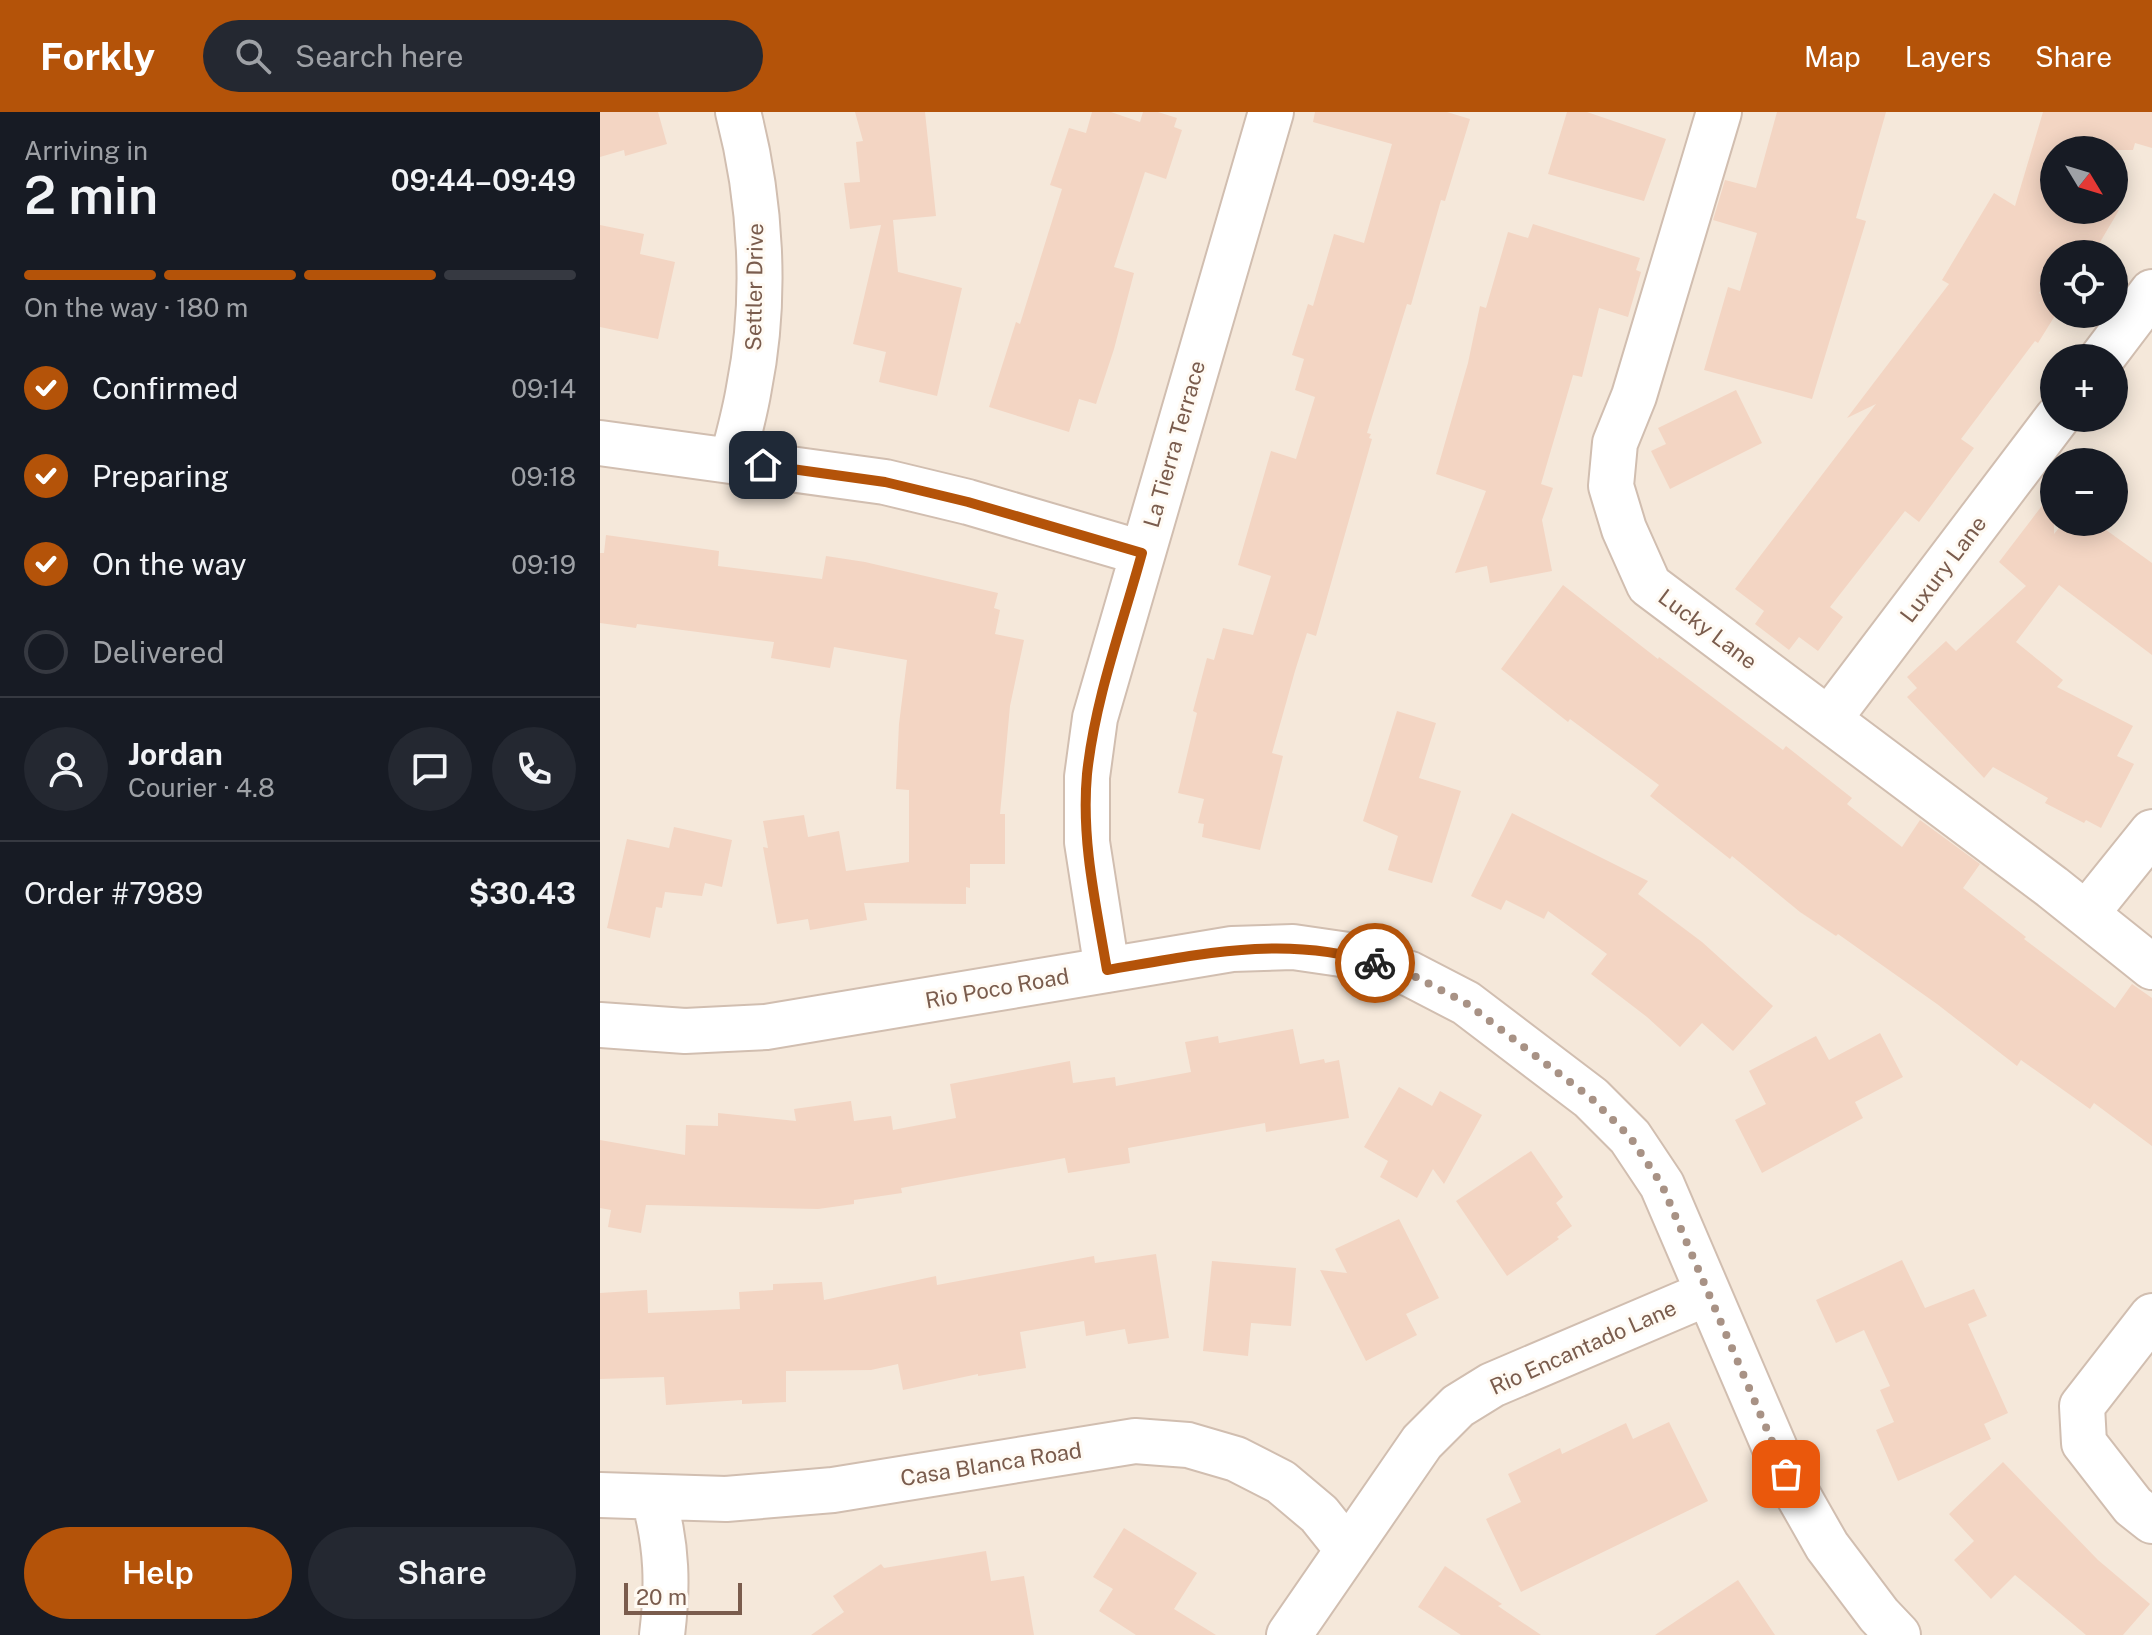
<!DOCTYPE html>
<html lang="en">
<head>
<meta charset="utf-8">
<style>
  body { margin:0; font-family:"Public Sans",sans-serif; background:#242831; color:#f1f3f6; height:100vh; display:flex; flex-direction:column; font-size:30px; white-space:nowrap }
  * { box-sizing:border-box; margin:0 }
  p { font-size:26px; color:#9ea1a6 }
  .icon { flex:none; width:44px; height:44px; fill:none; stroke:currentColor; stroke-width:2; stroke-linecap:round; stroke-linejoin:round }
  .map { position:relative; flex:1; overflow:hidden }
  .panel { display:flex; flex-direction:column; background:#171b24; width:600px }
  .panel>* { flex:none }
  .needle { width:52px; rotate:128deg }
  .buttons { position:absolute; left:1440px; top:24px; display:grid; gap:16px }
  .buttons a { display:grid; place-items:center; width:88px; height:88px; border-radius:50%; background:#171b24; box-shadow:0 4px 20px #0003; font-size:40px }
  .scale { position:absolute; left:24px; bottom:20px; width:118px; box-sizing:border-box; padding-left:8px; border:4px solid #7a5c4d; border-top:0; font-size:22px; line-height:28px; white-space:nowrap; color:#7a5c4d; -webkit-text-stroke:6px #fffaf3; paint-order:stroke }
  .pin { position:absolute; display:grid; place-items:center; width:68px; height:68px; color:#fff; margin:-34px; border-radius:16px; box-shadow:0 4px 12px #0006 }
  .courier { position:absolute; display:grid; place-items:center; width:80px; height:80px; margin:-40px; border:6px solid #b45309; border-radius:50%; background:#fff; color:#222; box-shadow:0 2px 10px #0007 }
  .overview em { font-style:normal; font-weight:600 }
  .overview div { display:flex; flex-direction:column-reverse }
  .overview { display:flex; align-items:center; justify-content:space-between; height:136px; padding:0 24px }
  h1 { font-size:52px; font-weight:600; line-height:60px }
  .bar { display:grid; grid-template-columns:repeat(4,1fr); gap:12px 8px; align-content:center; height:96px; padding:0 24px }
  .bar i { height:10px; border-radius:6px; background:#363941 }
  .bar .selected { background:#b45309 }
  .bar p { grid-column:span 4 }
  .line { display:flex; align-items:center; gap:20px; padding:0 24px; border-top:2px solid #363941 }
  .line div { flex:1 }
  .round { display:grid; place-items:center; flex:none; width:84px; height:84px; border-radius:42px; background:#242831 }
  ol { padding:0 24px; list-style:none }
  li { display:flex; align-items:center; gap:24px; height:88px }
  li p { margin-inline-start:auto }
  li .icon { padding:8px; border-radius:50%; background:#b45309; color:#fff; stroke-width:4 }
  li:last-child { color:#9ea1a6 }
  li i { width:44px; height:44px; border:4px solid #363941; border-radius:50% }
  .action { display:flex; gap:16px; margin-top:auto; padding:16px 24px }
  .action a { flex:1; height:92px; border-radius:48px; background:#b45309; color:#fff; font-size:32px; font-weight:600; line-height:92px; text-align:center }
  .action a+a { background:#242831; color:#f1f3f6 }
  header { display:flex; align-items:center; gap:48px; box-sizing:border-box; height:112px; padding:0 40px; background:#b45309; color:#fff }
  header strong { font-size:38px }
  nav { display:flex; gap:44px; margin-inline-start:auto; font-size:28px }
  .search { width:560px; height:72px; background:#242831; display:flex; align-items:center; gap:20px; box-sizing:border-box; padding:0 28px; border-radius:44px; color:#9ea1a6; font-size:30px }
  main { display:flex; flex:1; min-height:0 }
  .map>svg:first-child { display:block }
  .residential { fill:#f5e8da; fill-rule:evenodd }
  .building { fill:#f3d5c3 }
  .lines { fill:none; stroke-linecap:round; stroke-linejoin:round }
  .minor-casing { stroke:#d1beb0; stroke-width:48 }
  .minor { stroke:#fff; stroke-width:44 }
  .done { stroke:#a89285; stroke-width:8; stroke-dasharray:0 14.4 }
  .route { stroke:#b45309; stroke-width:10 }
  .labels { text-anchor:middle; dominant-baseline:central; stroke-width:6; stroke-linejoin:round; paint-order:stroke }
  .street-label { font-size:22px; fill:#7a5c4d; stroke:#fffaf3 }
</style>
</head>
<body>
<header>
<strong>Forkly</strong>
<div class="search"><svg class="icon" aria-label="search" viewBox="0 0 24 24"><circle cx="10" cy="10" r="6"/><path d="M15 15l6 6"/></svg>Search here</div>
<nav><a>Map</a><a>Layers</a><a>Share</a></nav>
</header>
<main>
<section class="panel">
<div class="overview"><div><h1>2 min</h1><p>Arriving in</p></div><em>09:44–09:49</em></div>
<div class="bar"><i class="selected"></i><i class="selected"></i><i class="selected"></i><i></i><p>On the way · 180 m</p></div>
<ol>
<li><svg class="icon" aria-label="check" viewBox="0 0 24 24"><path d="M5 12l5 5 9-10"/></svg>Confirmed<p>09:14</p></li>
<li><svg class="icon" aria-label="check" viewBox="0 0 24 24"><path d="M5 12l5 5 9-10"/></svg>Preparing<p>09:18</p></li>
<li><svg class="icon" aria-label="check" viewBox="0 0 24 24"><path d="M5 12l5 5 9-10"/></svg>On the way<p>09:19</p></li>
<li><i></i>Delivered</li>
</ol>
<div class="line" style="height:144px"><a class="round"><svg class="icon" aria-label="person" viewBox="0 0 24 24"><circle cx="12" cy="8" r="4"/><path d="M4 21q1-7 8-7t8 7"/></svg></a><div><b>Jordan</b><p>Courier · 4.8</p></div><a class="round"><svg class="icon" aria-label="chat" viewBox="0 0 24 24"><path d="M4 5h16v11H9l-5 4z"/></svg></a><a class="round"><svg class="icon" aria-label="phone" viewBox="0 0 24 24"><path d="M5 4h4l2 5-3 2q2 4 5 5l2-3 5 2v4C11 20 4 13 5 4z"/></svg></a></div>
<div class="line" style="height:104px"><div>Order #7989</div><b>$30.43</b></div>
<div class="action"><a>Help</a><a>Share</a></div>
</section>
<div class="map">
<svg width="1552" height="1523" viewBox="0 0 1552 1523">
  <rect width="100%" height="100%" fill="#fdf6ec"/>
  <path class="residential" d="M0,0H1552V1523H0ZM1454,38H1514V98H1454ZM1454,142H1514V202H1454ZM1454,246H1514V306H1454ZM1454,350H1514V410H1454Z"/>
  <path class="building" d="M0,0H58L67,32L25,44L24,38L0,45Z
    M255,0H325L336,104L293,108L298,160L362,176L337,284L279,270L286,240L253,232L281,113L250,117L244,71L260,70L256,30L263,29Z
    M492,0H511L540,10L543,0H558L577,6L574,15L582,18L566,67L545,60L514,155L534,161L514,237L496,292L479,287L469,320L389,295L416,210L420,212L462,77L450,73L469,16L486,21Z
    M715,0H847L870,7L845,89L841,88L811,193L807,192L767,321L771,322L769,326L772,327L716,524L707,521L695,559L672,641L683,644L660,738L602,725L604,712L598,711L604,687L578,681L597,601L593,599L607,546L614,548L623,516L653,523L671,464L638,453L671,339L696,347L715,285L695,278L704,247L692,243L708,192L713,194L734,122L764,131L792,32L713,10Z
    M967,0H987L1066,27L1044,89L948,62Z
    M1177,0H1286L1256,106L1266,109L1212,287L1104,258L1128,175L1140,179L1157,121L1113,108L1125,68L1156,76Z
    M1443,0H1552V36L1535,31L1533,38H1454V98H1519L1493,142H1454V156L1439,181L1454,191V202H1456L1438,231L1435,229L1361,327L1374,336L1319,410L1305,399L1230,495L1243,505L1218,539L1199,525L1189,538L1155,512L1164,499L1135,477L1276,292L1247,306L1349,172L1342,168L1394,81L1415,94Z
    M933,112L1040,146L1036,158L1041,160L1028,205L999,196L982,265L973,263L941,372L953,376L942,408L952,459L890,471L887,454L855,461L886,379L836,362L868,251L880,194L886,196L908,120L928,126Z
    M0,113L44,122L40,142L75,150L58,227L0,215Z
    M1136,278L1162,331L1070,377L1051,339L1066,332L1058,316Z
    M1454,378V422L1464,410H1495L1552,451V543L1459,473L1416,530L1463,568L1457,575L1533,614L1517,644L1534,652L1501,716L1486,708L1484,711L1445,691L1448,686L1393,655L1384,666L1307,585L1317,576L1307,565L1346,529L1356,539L1426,474L1399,450Z
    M6,423L119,439L118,454L222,467L226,444L265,450L398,481L394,496L400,498L395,522L424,528L410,594L400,702H405V752H370V776L366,775V792L264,791L267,808L210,818L208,807L177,812L163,735L168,736L163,709L204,703L208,725L239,719L246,759L309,750V678L296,677L299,612L307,548L234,535L230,556L171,546L174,530L37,512L36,516L0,511V441H4Z
    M963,473L1058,547L1059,545L1183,638L1186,634L1252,686L1247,692L1302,735L1320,708L1380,752L1363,776L1426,825L1424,827L1515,896L1532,872L1552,886V1034L1494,991L1490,997L1421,948L1417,954L1337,892L1238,822L1236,824L1200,800L1132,744L1130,747L1050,684L1059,673L970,607L968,610L901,557Z
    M797,599L836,611L819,666L861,679L832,771L788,758L798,724L763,709Z
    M912,701L1048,769L1038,782L1102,830L1173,894L1133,939L1102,911L1080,935L1047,905L991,862L1007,842L948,799L944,807L906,788L901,798L871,784Z
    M74,715L132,728L122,775L105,771L102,784L65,780L62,796L56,795L50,826L7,816L27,727L69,736Z
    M693,917L700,952L724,947L725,951L739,948L749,1006L666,1020L665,1011L528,1036L530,1051L468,1061L465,1046L301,1076L302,1081L254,1088V1092L218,1097L46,1093L41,1121L8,1115L11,1098L0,1096V1028L85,1043L86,1013L118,1014V1001L196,1009L194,997L251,989L254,1009L291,1004L293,1018L356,1006L350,972L470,949L473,971L515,965L516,974L591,960L585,930L618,924L619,931Z
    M1280,921L1303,965L1255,990L1263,1006L1162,1061L1135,1008L1166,992L1149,959L1216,924L1229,948Z
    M799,975L832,994L840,979L882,1003L844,1072L833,1057L817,1086L780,1065L788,1049L764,1035Z
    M931,1039L963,1085L956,1091L972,1114L957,1125L959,1127L907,1164L856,1089Z
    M799,1107L839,1186L806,1202L817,1223L766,1249L720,1158L747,1161L735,1137Z
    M556,1142L569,1226L528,1232L525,1217L486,1224L484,1209L420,1220L426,1256L378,1264V1262L303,1278L298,1252L271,1258L186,1259V1290L142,1292V1288L66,1293L64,1265L0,1267V1181L47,1178L48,1201L140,1197L139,1180L173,1178V1172L222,1170L224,1188L336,1164L337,1173L494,1144L495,1151Z
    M1302,1148L1325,1196L1374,1177L1387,1204L1368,1212L1408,1301L1384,1312L1391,1327L1298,1369L1276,1318L1294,1310L1280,1278L1290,1274L1264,1218L1236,1231L1216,1188Z
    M612,1149L696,1156L691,1214L651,1211L648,1244L603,1239Z
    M1069,1310L1108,1389L921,1480L886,1407L921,1390L908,1362L960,1336L962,1342L1026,1311L1033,1327Z
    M1403,1350L1498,1448L1550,1492L1523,1523H1486L1415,1463L1391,1487L1354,1448L1374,1429L1349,1402Z
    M524,1416L597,1461L574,1497L616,1523H536L499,1499L513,1477L493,1465Z
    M386,1439L391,1469L424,1464L434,1523H211L244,1500L233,1484L281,1452L284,1456Z
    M845,1454L902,1492L898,1494L941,1523H861L818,1495Z
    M1138,1468L1175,1523H1055Z"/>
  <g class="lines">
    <g class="minor-casing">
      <path id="minor" d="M1119,0L1034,284L1015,331L1011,374L1024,417L1049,473L1452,775L1552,855
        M1502,246L1552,180
        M0,331L285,370L368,390L542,441
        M132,349C138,325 145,301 149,276C167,186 161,88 138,0
        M1229,607L1457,306
        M1486,802L1552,720
        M507,858L487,730V665L495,606L671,0
        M0,913L85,919L166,915L632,837L693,835L755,844L810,862L866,891L991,986L1030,1025L1062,1073L1186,1362L1227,1434L1279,1503L1298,1523
        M1552,1204L1482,1294L1484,1331L1533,1394L1552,1409
        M0,1383L126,1387L233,1378L535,1329L588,1333L636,1347L681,1370L719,1402L747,1437
        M54,1387C67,1435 68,1474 62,1523
        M689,1523L822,1330L858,1294L892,1273L1108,1181"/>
    </g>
    <use href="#minor" class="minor"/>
  </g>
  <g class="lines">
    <path class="done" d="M775,851L810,862L866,891L991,986L1030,1025L1062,1073L1186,1362"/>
    <path class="route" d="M163,353L285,370L368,390L542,441C522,514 495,587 487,662C481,728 496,793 507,858C596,843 686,822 775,851"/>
  </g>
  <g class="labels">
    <g class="street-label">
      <text transform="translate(154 175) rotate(-89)">Settler Drive</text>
      <text transform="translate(574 332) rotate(-74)">La Tierra Terrace</text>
      <text transform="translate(1343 457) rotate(-53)">Luxury Lane</text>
      <text transform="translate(1108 517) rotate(37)">Lucky Lane</text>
      <text transform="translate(397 876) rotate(-10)">Rio Poco Road</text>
      <text transform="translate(983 1235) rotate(-24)">Rio Encantado Lane</text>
      <text transform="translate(391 1352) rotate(-9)">Casa Blanca Road</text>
    </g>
  </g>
</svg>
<div class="buttons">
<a><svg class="needle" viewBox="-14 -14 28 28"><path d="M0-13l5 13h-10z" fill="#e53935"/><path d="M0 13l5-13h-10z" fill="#9ea1a6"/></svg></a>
<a><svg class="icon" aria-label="locate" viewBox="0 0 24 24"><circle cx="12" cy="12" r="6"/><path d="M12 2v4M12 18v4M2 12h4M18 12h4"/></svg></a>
<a>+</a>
<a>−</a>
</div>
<div class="scale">20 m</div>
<div class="pin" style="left:1186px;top:1362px;background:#ea580c"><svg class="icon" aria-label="bag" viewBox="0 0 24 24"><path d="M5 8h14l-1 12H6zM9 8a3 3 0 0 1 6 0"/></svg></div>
<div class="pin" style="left:163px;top:353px;background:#1f2937"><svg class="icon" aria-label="home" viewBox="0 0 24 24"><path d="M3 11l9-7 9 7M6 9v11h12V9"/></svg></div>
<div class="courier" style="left:775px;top:851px"><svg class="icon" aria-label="bike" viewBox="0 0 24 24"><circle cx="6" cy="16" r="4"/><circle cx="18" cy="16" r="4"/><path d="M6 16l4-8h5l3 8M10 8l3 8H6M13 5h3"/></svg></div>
</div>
</main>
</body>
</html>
